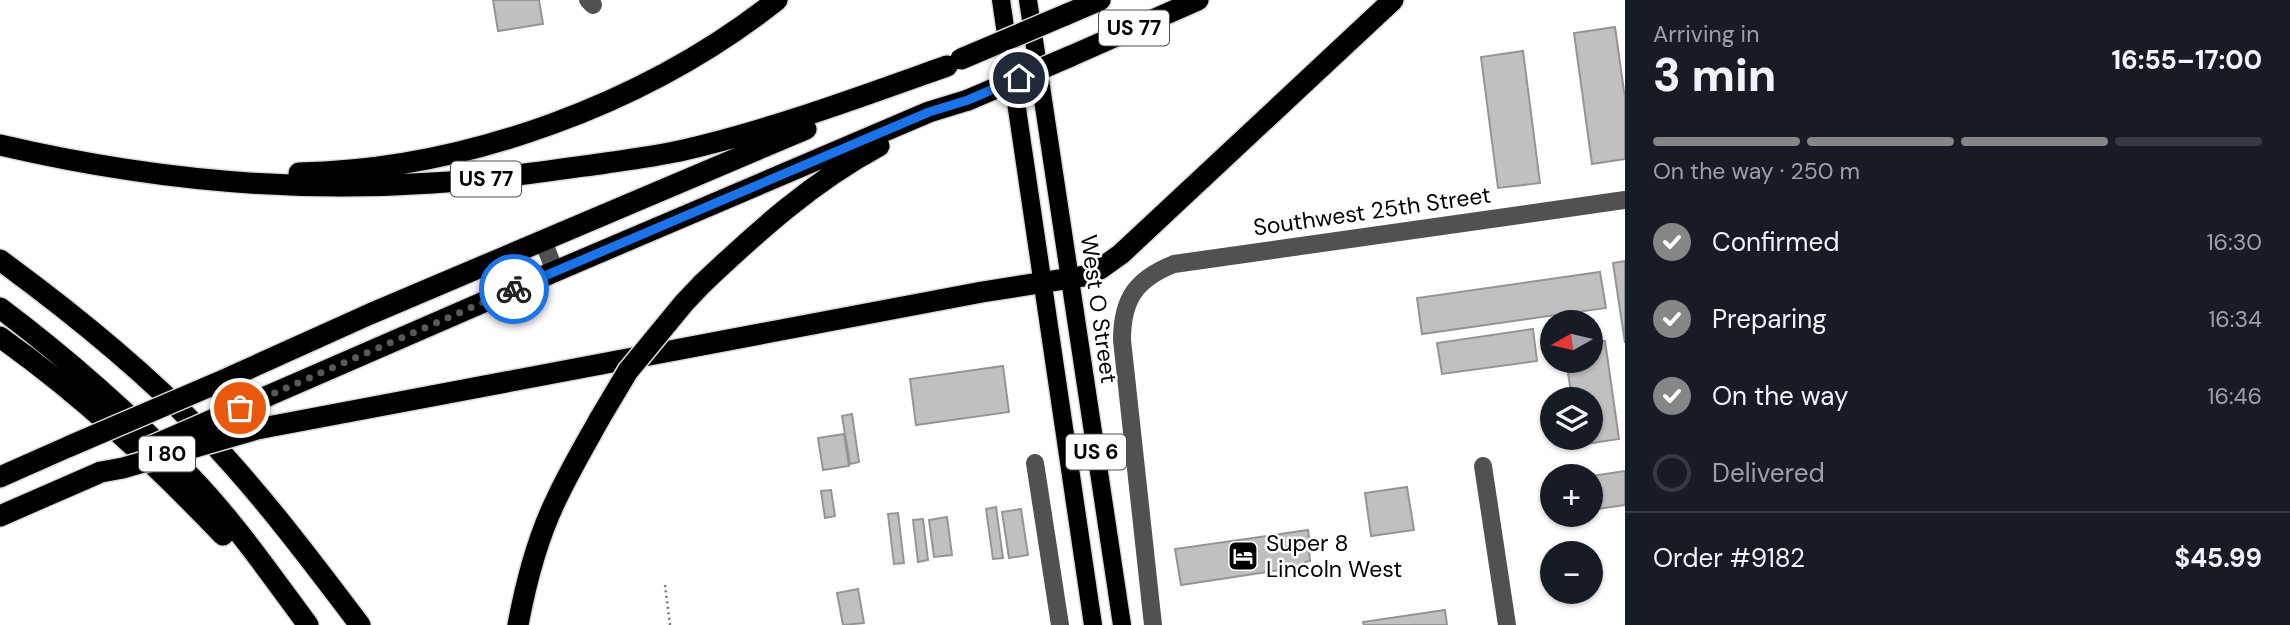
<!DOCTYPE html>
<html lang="en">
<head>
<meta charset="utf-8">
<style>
  body { margin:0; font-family:"DM Sans",sans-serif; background:#242831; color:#f1f3f6; height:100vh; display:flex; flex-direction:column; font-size:26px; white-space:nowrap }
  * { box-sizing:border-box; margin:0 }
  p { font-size:23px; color:#9ea1a6 }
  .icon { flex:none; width:38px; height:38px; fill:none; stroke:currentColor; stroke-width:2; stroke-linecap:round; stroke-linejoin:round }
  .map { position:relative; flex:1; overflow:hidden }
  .details { display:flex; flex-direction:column; background:#171b24; width:665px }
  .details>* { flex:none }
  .needle { width:46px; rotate:262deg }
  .fabs { position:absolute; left:1540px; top:310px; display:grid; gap:14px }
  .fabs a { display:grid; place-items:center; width:63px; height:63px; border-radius:50%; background:#171b24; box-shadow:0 2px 5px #0004; font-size:35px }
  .pin { position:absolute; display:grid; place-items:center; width:60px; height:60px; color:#fff; margin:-30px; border:4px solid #fff; border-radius:50%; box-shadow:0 2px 7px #0007 }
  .courier { position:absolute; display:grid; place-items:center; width:70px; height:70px; margin:-35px; border:5px solid #1a73e8; border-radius:50%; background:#fff; color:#222; box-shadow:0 2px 9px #0007 }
  .head em { font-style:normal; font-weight:800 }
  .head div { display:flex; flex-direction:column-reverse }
  .head { display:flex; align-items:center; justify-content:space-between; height:119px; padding:0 28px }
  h1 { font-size:46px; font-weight:800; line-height:52px }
  .bar { display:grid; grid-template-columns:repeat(4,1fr); gap:10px 7px; align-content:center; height:84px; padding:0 28px }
  .bar i { height:9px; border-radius:5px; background:#363941 }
  .bar .on { background:#858687 }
  .bar p { grid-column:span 4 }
  .line { display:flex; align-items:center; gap:18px; padding:0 28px; border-top:2px solid #363941 }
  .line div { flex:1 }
  ol { padding:0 28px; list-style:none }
  li { display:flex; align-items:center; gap:21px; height:77px }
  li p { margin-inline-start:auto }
  li .icon { padding:7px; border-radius:50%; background:#858687; color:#fff; stroke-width:4 }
  li:last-child { color:#9ea1a6 }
  li i { width:38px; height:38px; border:4px solid #363941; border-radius:50% }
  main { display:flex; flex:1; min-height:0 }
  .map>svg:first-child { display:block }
  .building { fill:#c0c0c0; stroke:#959595; stroke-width:2 }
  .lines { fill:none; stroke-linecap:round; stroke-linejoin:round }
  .major-casing { stroke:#dbdbdb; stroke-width:21 }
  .highway-casing { stroke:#dbdbdb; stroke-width:24 }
  .path { stroke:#737373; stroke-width:2.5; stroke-dasharray:2 3.5; stroke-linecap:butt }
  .minor { stroke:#515151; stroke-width:18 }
  .major { stroke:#000; stroke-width:18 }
  .highway { stroke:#000; stroke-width:21 }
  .highway-bridge-casing { stroke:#dbdbdb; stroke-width:24; stroke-linecap:butt }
  .highway-bridge { stroke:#000; stroke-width:21 }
  .done { stroke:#595959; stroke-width:7; stroke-dasharray:0 12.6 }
  .route { stroke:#1a73e8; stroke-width:9 }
  .labels { text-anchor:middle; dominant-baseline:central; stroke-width:5; stroke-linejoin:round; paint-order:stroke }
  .shield { fill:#fff; stroke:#4c4c4c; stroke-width:2 }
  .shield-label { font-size:21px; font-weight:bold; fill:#000 }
  .street-label { font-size:23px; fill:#000; stroke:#fff }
  .poi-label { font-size:23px; fill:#000; stroke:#fff; text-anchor:start }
</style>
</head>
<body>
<main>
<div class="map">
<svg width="1625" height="625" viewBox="0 0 1625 625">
  <rect width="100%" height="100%" fill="#fff"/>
  <path class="building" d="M493,0H539L543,24L498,31Z
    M1615,27L1625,98V159L1592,164L1574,33Z
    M1523,51L1540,183L1498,188L1481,57Z
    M1625,261V343L1613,263Z
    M1600,272L1606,308L1422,334L1417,298Z
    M1533,329L1537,361L1442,374L1437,343Z
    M1605,341L1619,439L1579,445L1578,438H1591V399H1572L1566,360H1591V343Z
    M1003,366L1009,412L916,425L910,379Z
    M852,414L859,462L850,464L842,416Z
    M844,434L849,466L823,470L818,438Z
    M1625,471V505L1591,510V476Z
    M1407,487L1414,530L1371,536L1365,493Z
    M831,490L835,516L825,518L821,491Z
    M996,507L1003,558L993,559L986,509Z
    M1021,509L1028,555L1009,558L1002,512Z
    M898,513L904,563L894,564L888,514Z
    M947,517L952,555L934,557L929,520Z
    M923,519L928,560L918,562L913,520Z
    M1308,530L1311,551H1309L1310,561L1305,562L1306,566L1181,585L1175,549Z
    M858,589L864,623L843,625L837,593Z
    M1445,610L1447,625H1364L1363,622Z"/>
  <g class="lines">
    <g class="major-casing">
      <path id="major" d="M1001,0L1093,625
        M1028,0L1122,625"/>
    </g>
    <g class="highway-casing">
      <path id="highway" d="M1065,15L1100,0
        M1071,56L1198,0
        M0,145C141,178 287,193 432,183C490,180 548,171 606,163C632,159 658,156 684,150C774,129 860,97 947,66
        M299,173C466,170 647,103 777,0
        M0,260C71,312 141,368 202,432C259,491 310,559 360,625
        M702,284C757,232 812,182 879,146
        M0,308C68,359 133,417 192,478C235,523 271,575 308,625
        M0,337C82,395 154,463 223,535
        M217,383L370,314L806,129
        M240,408L523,285L929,112L968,100
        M257,429L982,292L1084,276L1100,269L1121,254L1393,0
        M0,477L70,446
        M0,516L101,472
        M518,625C526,582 537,539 556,500C569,472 585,445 600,418"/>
    </g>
    <path class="path" d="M665,585L670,625"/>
    <path class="minor" d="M588,0L593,5
      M543,241L555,271
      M1035,463L1060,625
      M1483,466L1507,625
      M1153,625L1122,340C1122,299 1136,279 1174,264L1625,200"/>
    <use href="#major" class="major"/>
    <use href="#highway" class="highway"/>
    <g class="highway-bridge-casing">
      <path id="highway-bridge" d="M961,59L1065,15
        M968,100L1071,56
        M600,418L628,371L684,303L702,284
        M70,446L217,383
        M150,447L240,408
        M101,472L123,468L257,429"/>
    </g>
    <use href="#highway-bridge" class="highway-bridge"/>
  </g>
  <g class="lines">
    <path class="done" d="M240,408L514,289"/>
    <path class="route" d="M514,289L929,112L968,100L1019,78"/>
  </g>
  <defs>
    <g id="hotel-square" transform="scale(1.575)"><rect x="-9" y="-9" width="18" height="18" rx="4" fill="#000" stroke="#fff"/><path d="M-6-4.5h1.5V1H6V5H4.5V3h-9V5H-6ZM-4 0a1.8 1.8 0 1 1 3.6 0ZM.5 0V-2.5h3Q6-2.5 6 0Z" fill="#fff"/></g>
  </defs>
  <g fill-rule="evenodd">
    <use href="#hotel-square" x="1243" y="556"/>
  </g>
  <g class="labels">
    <g class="shield">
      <rect x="1099" y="10.5" width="70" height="35" rx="5"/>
      <rect x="451" y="161.5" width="70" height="35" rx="5"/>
      <rect x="1066" y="434.5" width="60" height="35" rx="5"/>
      <rect x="139" y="436.5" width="56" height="35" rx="5"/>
    </g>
    <g class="shield-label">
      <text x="1134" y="28">US 77</text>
      <text x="486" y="179">US 77</text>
      <text x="1096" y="452">US 6</text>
      <text x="167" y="454">I 80</text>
    </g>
    <g class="street-label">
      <text transform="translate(1372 211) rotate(-8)">Southwest 25th Street</text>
      <text transform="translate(1099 309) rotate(82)">West O Street</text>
    </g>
    <g class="poi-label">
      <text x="1266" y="543">Super 8<tspan x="1266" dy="26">Lincoln West</tspan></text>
    </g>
  </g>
</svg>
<div class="fabs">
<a><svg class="needle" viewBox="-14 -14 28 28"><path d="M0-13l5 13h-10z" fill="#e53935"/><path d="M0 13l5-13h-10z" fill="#9ea1a6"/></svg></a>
<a><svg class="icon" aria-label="layers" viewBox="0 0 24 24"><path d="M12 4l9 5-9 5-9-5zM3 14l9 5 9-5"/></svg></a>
<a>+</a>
<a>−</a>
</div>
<div class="pin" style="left:240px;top:408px;background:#ea580c"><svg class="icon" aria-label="bag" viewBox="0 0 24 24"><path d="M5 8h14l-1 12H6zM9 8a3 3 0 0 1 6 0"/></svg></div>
<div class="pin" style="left:1019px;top:78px;background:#1f2937"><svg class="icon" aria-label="home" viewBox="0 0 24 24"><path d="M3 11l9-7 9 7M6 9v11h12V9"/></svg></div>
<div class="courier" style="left:514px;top:289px"><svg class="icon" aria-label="bike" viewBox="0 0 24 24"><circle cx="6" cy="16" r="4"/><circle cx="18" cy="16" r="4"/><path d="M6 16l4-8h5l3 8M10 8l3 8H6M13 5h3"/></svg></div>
</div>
<section class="details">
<div class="head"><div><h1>3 min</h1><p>Arriving in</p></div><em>16:55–17:00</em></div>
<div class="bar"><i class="on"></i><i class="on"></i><i class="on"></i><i></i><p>On the way · 250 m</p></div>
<ol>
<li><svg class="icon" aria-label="check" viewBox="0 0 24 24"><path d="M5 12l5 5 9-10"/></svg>Confirmed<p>16:30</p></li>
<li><svg class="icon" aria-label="check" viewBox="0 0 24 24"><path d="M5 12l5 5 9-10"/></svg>Preparing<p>16:34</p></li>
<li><svg class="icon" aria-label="check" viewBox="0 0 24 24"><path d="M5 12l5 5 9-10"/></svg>On the way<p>16:46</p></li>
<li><i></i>Delivered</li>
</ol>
<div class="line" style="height:91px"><div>Order #9182</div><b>$45.99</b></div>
</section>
</main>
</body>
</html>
